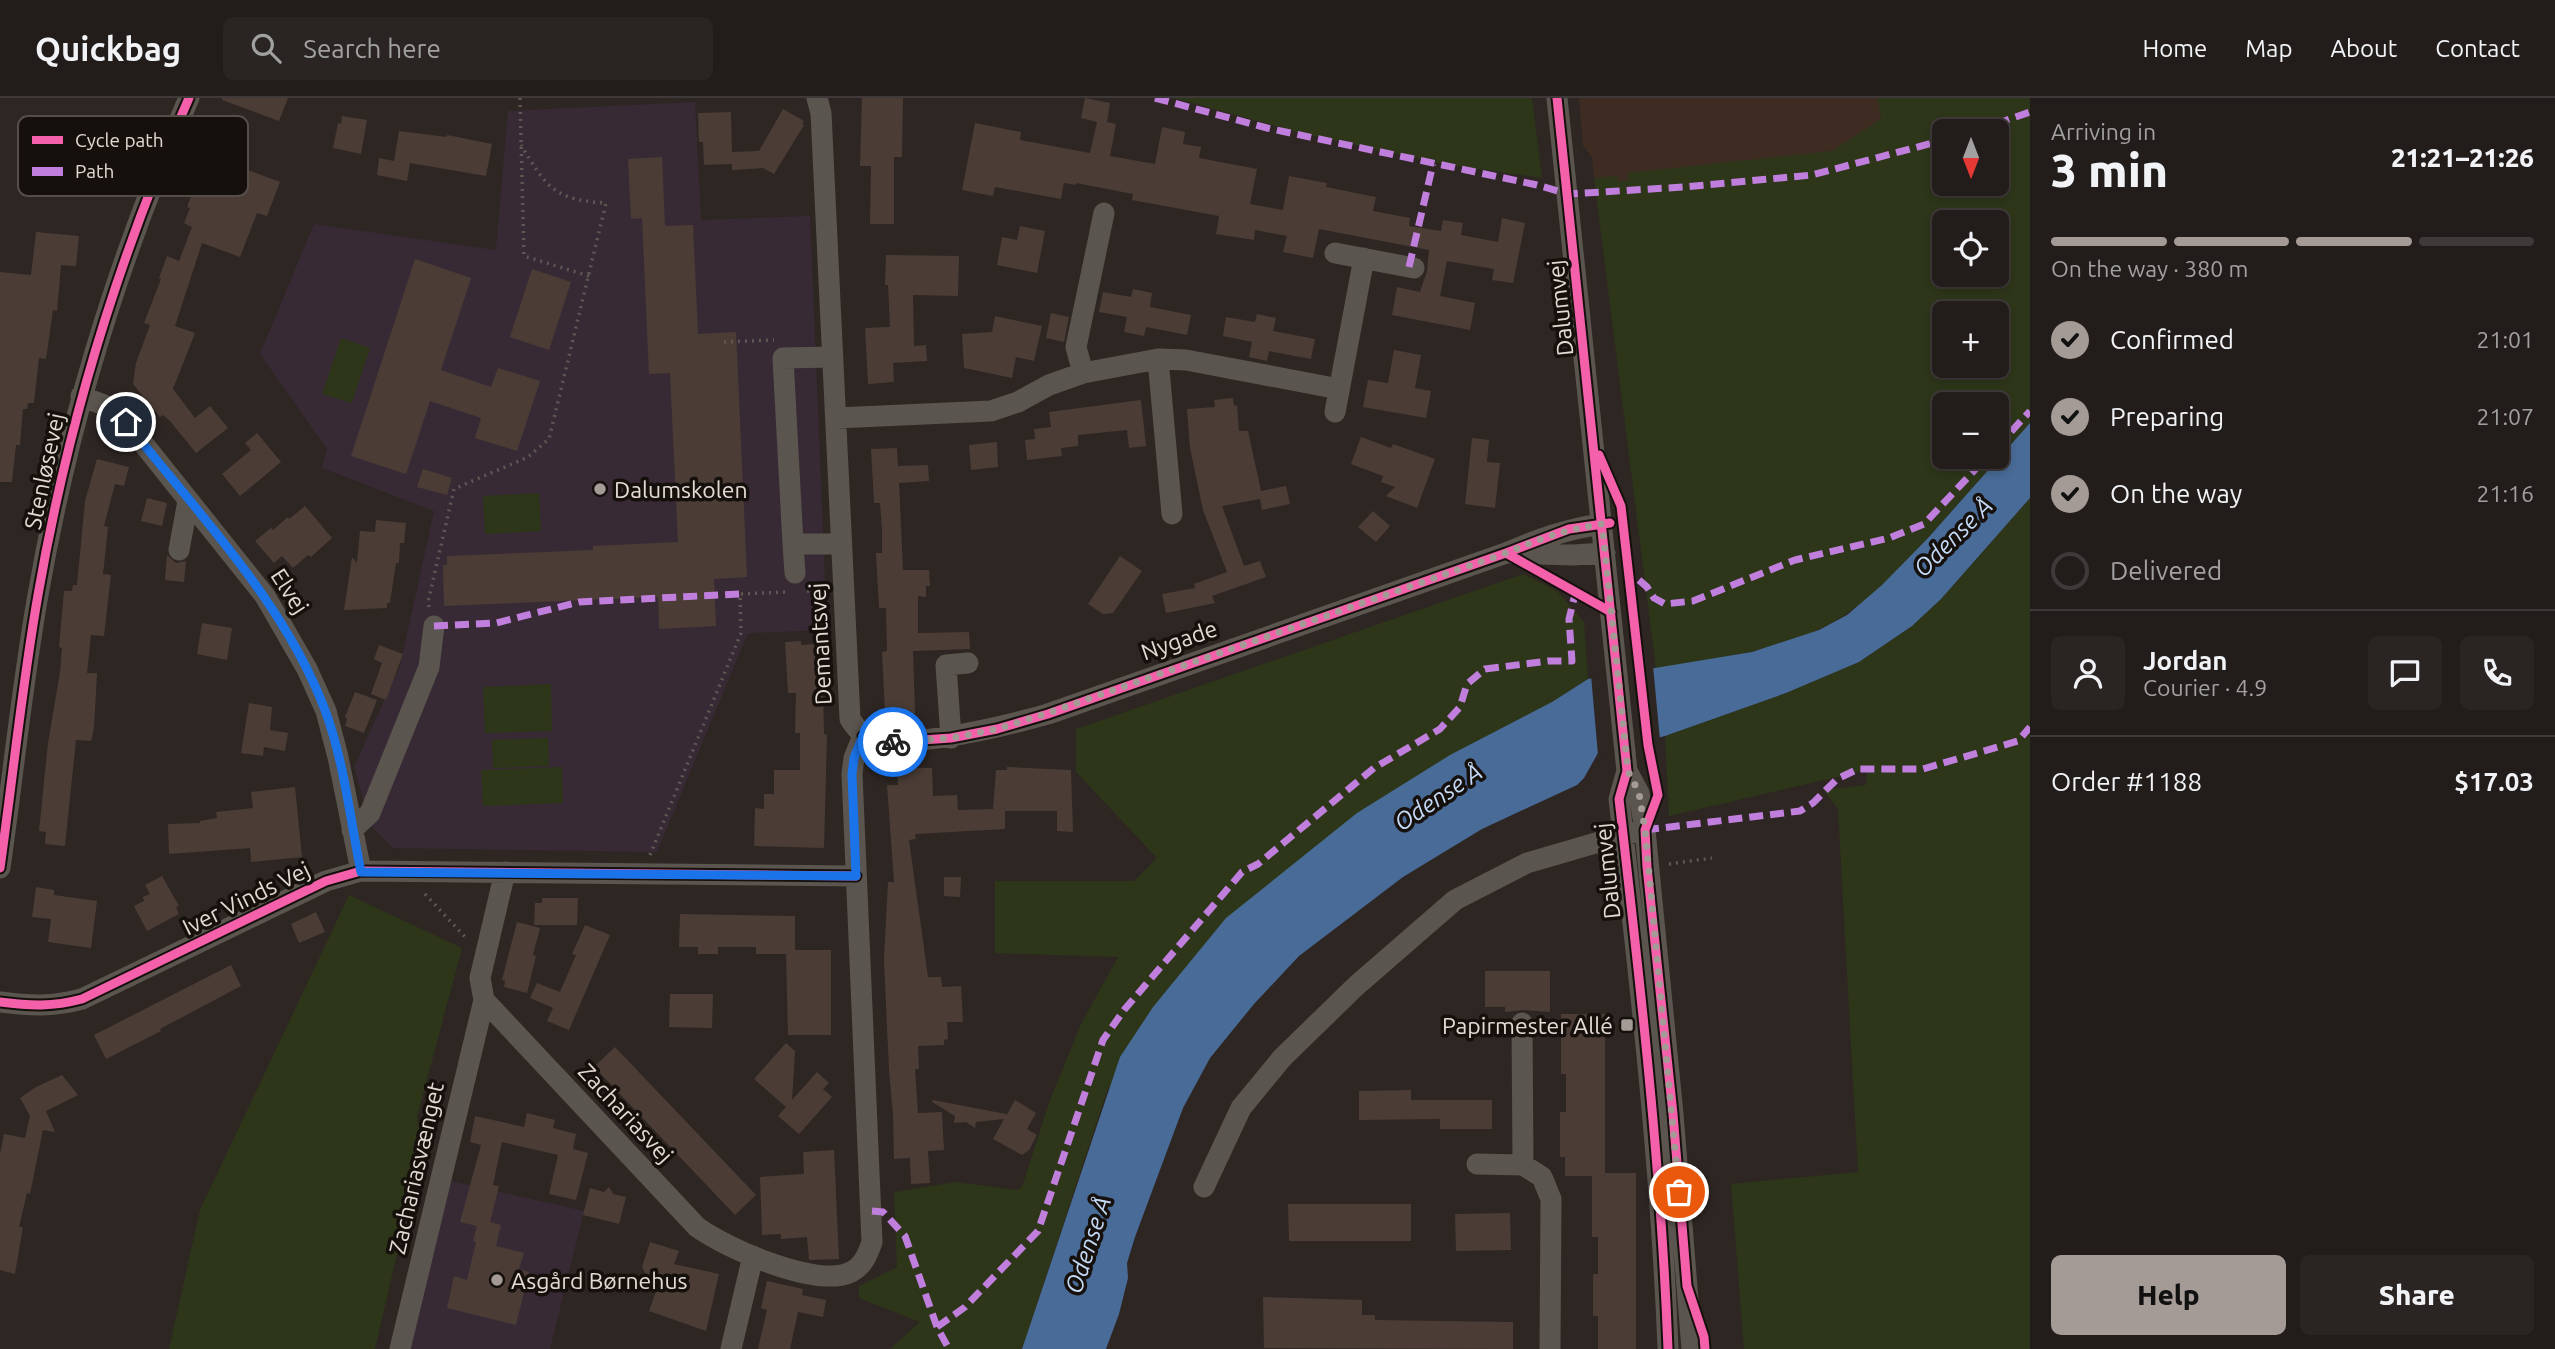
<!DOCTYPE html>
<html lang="en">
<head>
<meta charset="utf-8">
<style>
  body { margin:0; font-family:Ubuntu,sans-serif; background:#2a2523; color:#f1f3f6; height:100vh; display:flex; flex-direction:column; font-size:26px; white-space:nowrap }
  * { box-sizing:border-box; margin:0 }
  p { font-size:23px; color:#a2a1a2 }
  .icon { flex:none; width:38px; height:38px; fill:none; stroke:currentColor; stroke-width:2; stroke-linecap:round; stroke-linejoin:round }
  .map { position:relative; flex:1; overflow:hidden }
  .details { display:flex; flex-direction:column; background:#221c1a; width:525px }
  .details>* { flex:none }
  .needle { width:46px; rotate:180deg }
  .tools { position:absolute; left:1932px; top:21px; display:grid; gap:14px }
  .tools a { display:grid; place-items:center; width:77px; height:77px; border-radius:10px; background:#221c1a; box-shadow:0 4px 10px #0003,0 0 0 2px #3f3a39; font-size:35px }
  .pin { position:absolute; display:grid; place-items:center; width:60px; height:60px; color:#fff; margin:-30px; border:4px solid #fff; border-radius:50%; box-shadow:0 2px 7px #0007 }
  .courier { position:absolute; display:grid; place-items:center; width:70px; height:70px; margin:-35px; border:5px solid #1a73e8; border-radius:50%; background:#fff; color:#222; box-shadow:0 2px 9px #0007 }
  .summary em { font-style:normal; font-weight:800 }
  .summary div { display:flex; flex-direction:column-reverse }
  .summary { display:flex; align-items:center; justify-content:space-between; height:119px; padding:0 21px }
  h1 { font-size:46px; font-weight:800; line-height:52px }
  .bar { display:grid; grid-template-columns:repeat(4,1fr); gap:10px 7px; align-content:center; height:84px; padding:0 21px }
  .bar i { height:9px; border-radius:5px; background:#3f3a39 }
  .bar .active { background:#a49b97 }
  .bar p { grid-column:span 4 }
  .line { display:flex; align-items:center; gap:18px; padding:0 21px; border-top:2px solid #3f3a39 }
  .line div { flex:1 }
  .round { display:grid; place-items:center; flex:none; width:74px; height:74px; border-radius:10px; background:#2a2523 }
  ol { padding:0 21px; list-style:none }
  li { display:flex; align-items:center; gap:21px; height:77px }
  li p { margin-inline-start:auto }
  li .icon { padding:7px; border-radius:50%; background:#a49b97; color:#111; stroke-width:4 }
  li:last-child { color:#a2a1a2 }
  li i { width:38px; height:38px; border:4px solid #3f3a39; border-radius:50% }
  .action { display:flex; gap:14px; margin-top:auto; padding:14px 21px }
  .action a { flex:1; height:80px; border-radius:10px; background:#a49b97; color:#111; font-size:28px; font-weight:800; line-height:80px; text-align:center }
  .action a+a { background:#2a2523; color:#f1f3f6 }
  header { display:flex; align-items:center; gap:42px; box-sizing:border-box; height:98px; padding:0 35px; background:#221c1a; border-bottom:2px solid #3f3a39 }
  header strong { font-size:33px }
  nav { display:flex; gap:38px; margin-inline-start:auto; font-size:24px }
  .search { width:490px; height:63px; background:#2a2523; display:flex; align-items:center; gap:18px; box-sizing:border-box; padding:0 24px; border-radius:10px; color:#a2a1a2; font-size:26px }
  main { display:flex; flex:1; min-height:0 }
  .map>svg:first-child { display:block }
  .built { fill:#3e2c22 }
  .education { fill:#382a34 }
  .green { fill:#2d3619; fill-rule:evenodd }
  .water { fill:#496b97 }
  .pier { fill:#2e2623 }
  .building { fill:#4b3d36 }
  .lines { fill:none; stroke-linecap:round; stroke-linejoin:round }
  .path { stroke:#5e5854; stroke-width:3.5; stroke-dasharray:2 5; stroke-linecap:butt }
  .minor { stroke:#5a554e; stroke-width:21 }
  .quiet { stroke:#c07fdc; stroke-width:7; stroke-dasharray:14 7; stroke-linecap:butt }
  .cycleway-casing { stroke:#16100d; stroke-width:13 }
  .cycleway { stroke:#f560ab; stroke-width:9 }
  .done { stroke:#a49b97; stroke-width:7; stroke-dasharray:0 12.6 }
  .route { stroke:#1a73e8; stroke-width:9 }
  .poi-dot { fill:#a49b97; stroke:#16100d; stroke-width:2.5 }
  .labels { text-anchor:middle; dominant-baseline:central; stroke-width:7; stroke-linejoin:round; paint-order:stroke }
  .street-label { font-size:23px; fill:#e3dad5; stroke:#16100d }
  .poi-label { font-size:23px; fill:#e3dad5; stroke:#16100d; text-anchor:start }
  .water-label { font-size:24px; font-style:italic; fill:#c4daf7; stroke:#16100d }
  .key { fill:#16100d; stroke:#544d49; stroke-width:2 }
  .key-label { font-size:19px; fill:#e3dad5 }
</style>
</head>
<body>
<header>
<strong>Quickbag</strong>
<div class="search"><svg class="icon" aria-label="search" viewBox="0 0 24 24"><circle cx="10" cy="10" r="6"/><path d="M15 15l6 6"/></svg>Search here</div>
<nav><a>Home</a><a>Map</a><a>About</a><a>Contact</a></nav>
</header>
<main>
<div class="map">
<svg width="2030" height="1251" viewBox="0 0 2030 1251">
  <rect width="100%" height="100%" fill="#2e2623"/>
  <path class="built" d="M1579,0H1878L1881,21L1832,53L1629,75V83H1618L1617,79L1594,80L1592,59L1583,48Z"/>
  <path class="education" d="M695,4L701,122L810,118L827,532L748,535L657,754L393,750L371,728L354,669L400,568L434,413L322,370L327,351L260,256L314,126L496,152L508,13Z
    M451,1083L584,1113L550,1251H409Z"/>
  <path class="green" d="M1174,0H1532L1542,80L1438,65L1297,34Z
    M1878,0H2030V325C2002,357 1973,389 1945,421C1909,461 1871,506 1822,530C1773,554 1709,561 1656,571L1594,80L1617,78L1618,83H1628V75L1832,53L1881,21ZM1944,33H1997V86H1944ZM1944,124H1997V177H1944ZM1944,215H1997V268H1944ZM1944,306H1997V359H1944Z
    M341,240L370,250L352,305L322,296Z
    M539,395L541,433L485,436L483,398Z
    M2030,400V1251H1744L1731,1086L1858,1074L1838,711L1823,692L1866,687L1867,672L1669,718L1665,638L1786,595L1859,564L1912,528L1941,501Z
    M1523,476L1557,493L1584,524L1588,581L1552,604L1108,990L1022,1251H890L920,1224L859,1200V1188L897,1169L894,1094L956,1084L1017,1092L1022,1089L1050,1002L1081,926L1118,859L995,855V783H1134L1157,760L1076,674V631Z
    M551,586L552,633L485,635L483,589Z
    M548,640L549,668L493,670L492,642Z
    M562,669L563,705L483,708L481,672Z
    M349,797L462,850L417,1019L422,1048L375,1251H169L200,1112Z"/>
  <path class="water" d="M2030,325V400L1941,501L1912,528L1859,564L1786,595L1665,638L1598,655L1584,680L1577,687L1482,731L1403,779L1299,858L1254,906L1210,960L1183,1010L1135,1139L1127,1165L1128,1180L1119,1216L1106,1251H1022L1120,959L1153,909L1226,820L1357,715L1450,657L1552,604L1588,581L1752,554L1819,532L1847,517L1882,487L1928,440Z"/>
  <path class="pier" d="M1653,568L1660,642L1598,657L1591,577Z"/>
  <path class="building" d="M222,0H288L279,23L222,2Z
    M862,0H903L902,59H894V126H870L871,68H860Z
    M1085,0L1110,5L1107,24L1116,26L1110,58L1155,66L1162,29L1185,34L1183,46L1201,49L1199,60L1257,71L1250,106L1283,112L1289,78L1327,85L1326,89L1376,99L1373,113L1410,120L1409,128L1441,133L1443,122L1463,125L1461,137L1498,144L1502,120L1525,125L1513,185L1492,182L1494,171L1447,163L1440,198L1475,205L1470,232L1392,217L1397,189L1420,194L1427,173L1429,152L1319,131L1313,160L1283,154L1287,138L1255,132L1254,142L1216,136L1219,118L1132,102L1133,96L1076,85V87L1064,85L1061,101L995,89L993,98L962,92L975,25L1021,34L1020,42L1090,55L1097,24L1081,20Z
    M783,11L804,23L802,26L804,27L774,76L763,70L732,72V66L704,67L703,44H699L698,15L731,14L732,54L759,53Z
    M342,18L367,22L361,56L333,50L338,25L341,26Z
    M399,33L447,39V37L492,46L486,78L410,65L407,83L377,77L379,60L394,63Z
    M220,43L243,52L237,68L280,84L267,118L257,115L240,159L202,145L175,228L195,235L173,291L195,320L210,308L228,330L196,355L170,323L163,317L160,319L133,286L136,265L150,227L144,225L161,181L159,180L167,158L179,163L192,129L184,125L190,110L187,109L204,65L210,68Z
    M662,59L665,128L693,127L698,236L736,234L747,479L714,481L716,528L659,531L658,499L444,508L443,467H447V458L593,452V448L678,444L670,275L649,276L642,120L631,121L628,61Z
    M1020,128L1045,133L1037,175L997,167L1002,139L1017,142Z
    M36,134L79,138L76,168L61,167L57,213L53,212L46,261L39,260L34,305H28L27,311H23L20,347H16L12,384H0V174L31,177Z
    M886,157L959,158L958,198L913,197L914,248L926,247L927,263L893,265L894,284L868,286L865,230L890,229L888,187H885Z
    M415,161L471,180L441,272L491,289L498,270L540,283L517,353L475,340L481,320L430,303L406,376L351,358Z
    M532,171L571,184L549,252L510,239Z
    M1133,191L1152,195L1150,209L1191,217L1187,237L1146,229L1144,238L1124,234L1127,219L1099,214L1103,194L1131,199Z
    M1051,215L1069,219L1064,244L1046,240Z
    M1257,216L1276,220L1273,233L1315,241L1311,261L1269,253L1267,263L1249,259L1252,244L1223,238L1226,219L1255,224Z
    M995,218L1042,228L1034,263L1016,259L1012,280L964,270L962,236L992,234Z
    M1394,252L1421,257L1415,290L1431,293L1426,320L1363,309L1368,282L1388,285Z
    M1233,300L1234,308L1237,307L1239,333H1248L1261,393L1286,388L1290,406L1262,412L1260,401L1222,408L1244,468L1260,463L1266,479L1212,498L1215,505L1166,515L1162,496L1195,490L1194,486L1227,474L1203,412L1190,350L1187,311L1215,309L1214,302Z
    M1141,302L1146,348L1129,350L1127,332L1078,337V348L1061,350L1062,358L1027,362L1025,342L1035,341L1034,331L1051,329L1049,314Z
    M257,335L281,364L240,398L222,376L251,352L245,345Z
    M1361,339L1391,350L1393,346L1435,361L1417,410L1386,398L1395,389L1381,384L1383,378L1351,366Z
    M1472,340L1489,342L1487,364L1500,365L1495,410L1465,406Z
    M997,344L998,369L971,372L969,347Z
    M897,350L898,368L928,367L929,383L899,385L903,472H929L930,488H926V499L918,498V535L969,534L970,551L913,553L915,615L885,616L882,554L887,553L886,510H879L876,455H882V432L880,405H874L871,351Z
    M97,361L129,369L124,388L115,386L104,428L108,429L103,476L111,477L104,538L91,537L87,575H97L94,630L91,643L76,642L65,748L45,746L46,734L39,733L48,645L60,574L62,550L59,549L64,493H72L73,487H77L85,403Z
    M423,371L452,380L447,397L417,389Z
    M147,400L167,405L162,428L141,423Z
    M305,408L332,440L311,459L308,457L293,470L282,458L274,465L255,443L271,430L273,432L288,419L289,421Z
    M1373,413L1390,428L1376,444L1358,429Z
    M376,422L406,425L404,445H400L399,465H396L390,505H387V510L344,512L352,459L357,465L360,433L375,434Z
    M167,457L176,465L186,463L184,484L165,482Z
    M1120,458L1142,473L1113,515L1103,516L1088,506Z
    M202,525L232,530L227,562L197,556Z
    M801,543V547L817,546L819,593H823L824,636L827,637L824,750L754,748L755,710L764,711V696H774V672H800V635H795L796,595H788L785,544Z
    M379,547L403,556L386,602L371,596L382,565L374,561Z
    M355,594L377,602L364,635L345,628L347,621L345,619Z
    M249,605L272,609L270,632L288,635L285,653L264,649L263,658L241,655Z
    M1007,669L1071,672L1073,734L1057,733V713H1005V731L915,736L916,741L909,742L928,879H941L942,889L961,888L963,924H947L948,941L944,942V947L918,948L919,971H915L918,1015L942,1014L944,1052L928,1053L930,1085L911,1086L910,1060L894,1061L893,1017L889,972L884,862L888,784H894L887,687H898L897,670H932L933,698L957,697L958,712L993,711L996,672H1007Z
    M295,689L302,759L251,764L250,750L169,756L168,726L200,725V723L217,720L216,714L253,710L251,694Z
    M162,778L179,808L176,809L179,816L147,833L134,808L144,803L143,799L150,796L145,787Z
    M944,779H961L960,799L944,798Z
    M36,789L54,792V797L97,803L91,850L48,844L51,821L32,819Z
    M542,800H578L577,827H534L535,805H542Z
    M316,814L325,834L299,845L291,826Z
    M680,816L795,818V852H831V937H788L786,856H756V849H718V856H698V849H679Z
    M517,824L540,830L533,857L536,858L527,895L504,889L505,883L502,882Z
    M585,827L610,837L569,932L547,923L553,910L530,900L537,885L560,894L576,857L572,856Z
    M231,867L241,888L160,931L161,933L106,961L94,937Z
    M1485,873H1550V914L1523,912L1505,914V909H1485Z
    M670,896H713L712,930L669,929Z
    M1561,916H1605V1075H1636V1251H1598V1218H1593V1176H1598V1139H1592V1078H1565V1059H1560V1014H1566V976H1561Z
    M786,945L795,953L792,1002L817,974L829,985L823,991L832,999L799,1036L778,1018L786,1009L754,981Z
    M615,949L756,1097L735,1117L599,974L595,968Z
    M62,977L78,997L46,1013L55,1034L43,1032L30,1096L27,1095L19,1129H23L15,1176L0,1172V1056L4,1036L25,1040L30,1018L20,1000L36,989Z
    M1411,992V1002H1492V1031H1440V1021L1359,1022V993Z
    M933,1002L1006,1016V1018L1015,1002L1036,1015L1027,1031L1037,1037L1029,1052L1022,1057L993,1041L1004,1021L976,1024L975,1030L966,1024L954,1025L955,1018L932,1004Z
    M527,1015L555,1022L553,1030L576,1036L573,1051L588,1055L576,1102L549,1096L558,1057L502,1044L493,1087L499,1088L490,1124L501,1127L496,1148L524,1155L519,1171L529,1174L516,1227L447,1210L454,1178L467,1182L476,1144L473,1143L477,1128L460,1124L481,1047L470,1044L475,1018L524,1029Z
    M834,1052L839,1161L809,1162L807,1139L781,1141V1136L762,1137L760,1079L804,1076L803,1054Z
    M609,1089L613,1096L626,1099L619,1126L583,1117L590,1090L604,1094Z
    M1288,1106H1411V1143H1289Z
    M1510,1115L1511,1152L1456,1153L1455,1116Z
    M650,1144L679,1153L674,1166L719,1176L706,1233L649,1213L660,1182L646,1177L642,1169Z
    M767,1183L803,1191L802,1197L826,1202L823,1219L798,1214L790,1251H758L767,1212L761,1210Z
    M1263,1199L1362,1202V1217H1375V1222L1513,1224V1251L1264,1250Z"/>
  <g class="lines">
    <path class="path" d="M520,0L524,158L589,178
      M724,244L774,242
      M807,493H824
      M429,509L428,504L454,391L528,359L549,341L606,105C554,102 547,90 521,47
      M650,757L741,535L740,496L786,494
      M1669,766L1712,760
      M425,796L467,841"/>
    <path class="minor" d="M817,0L821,15L850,621C857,632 865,641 878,644C888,646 901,643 911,643C959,639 1002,629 1048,616L1506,455C1539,441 1566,431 1602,426
      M1557,0L1627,673L1639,695L1645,732L1673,1016L1692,1251
      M1335,155L1414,170
      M833,259L783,260L793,446H841
      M1158,261L1172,416
      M1083,275L1076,249L1104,115
      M81,298L109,309L126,324L265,498L307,571L326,613L338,659L361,773
      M1335,314L1364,160
      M836,320L991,313L1018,304L1049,287L1083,275L1158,261L1186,262L1339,291
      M793,446L795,475
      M179,452L188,403
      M1511,455L1573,457L1605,455
      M951,640L946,567L968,565
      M1627,673L1619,701C1640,884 1661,1067 1668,1251
      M352,732L370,715L429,569L434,528
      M0,770C13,679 22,587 38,497C68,324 118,160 189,0
      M505,774L480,880L484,902L697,1129C726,1150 817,1191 851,1174C863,1168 868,1156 872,1144L852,676L854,660L863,638
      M0,904C31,908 52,909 82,901L326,783L361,773L856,778
      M1522,925L1523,1067L1542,1079L1551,1101L1550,1251
      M1477,1066L1523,1067
      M1204,1089L1241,1010L1282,960L1356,888L1455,802L1527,765L1623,737L1645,732
      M400,1251L484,902
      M731,1251L753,1158"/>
    <path class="quiet" d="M1155,0L1267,30L1537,87L1568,96L1684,89L1812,77L1944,42
      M1976,33L2030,14
      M1409,169L1433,66
      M1997,349L2030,313
      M1639,482L1647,489L1654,500L1665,506L1693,503L1795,462L1889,440L1924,426L1987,359
      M434,528L496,525L579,504L740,496
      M1645,732L1800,713L1813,705L1837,681L1858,671H1923L2018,643L2030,629
      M872,1113L883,1114L905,1138L937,1229L949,1251
      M937,1229L965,1209L1038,1133L1103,942L1124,912L1242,774L1258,766L1374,670L1440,631L1460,609L1467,586L1485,571L1548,563H1572L1569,521L1577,488"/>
    <g class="cycleway-casing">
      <path id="cycleway" d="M1557,0L1627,673L1619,701C1640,884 1661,1067 1668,1251
        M1599,357L1621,408L1648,647L1658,697L1645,732L1647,769L1673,1016L1687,1188L1704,1239L1705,1251
        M1506,455L1611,514
        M863,638L879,645L951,640L997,631L1048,616L1506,455L1569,431L1610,425
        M0,770C13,679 22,587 38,497C68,324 118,160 189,0
        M0,904C31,908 52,909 82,901L326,783L361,773L856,778"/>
    </g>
    <use href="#cycleway" class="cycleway"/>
  </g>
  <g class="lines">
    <path class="done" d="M893,644L951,640L997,631L1048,615L1506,455C1539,441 1566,431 1602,426L1628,673L1639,695L1645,732L1679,1094"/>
    <path class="route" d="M126,324C197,415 284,503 325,612C344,663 350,720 361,774L856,778L852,676L854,660L863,638L879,645L893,644"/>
  </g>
  <g class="poi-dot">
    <circle cx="600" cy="391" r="7"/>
    <rect x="1620" y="920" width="14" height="14" rx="3.5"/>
    <circle cx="497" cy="1182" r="7"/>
  </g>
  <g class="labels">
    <g class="street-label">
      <text transform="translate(1560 210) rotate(-96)">Dalumvej</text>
      <text transform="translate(44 373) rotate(-78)">Stenløsevej</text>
      <text transform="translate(290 493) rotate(57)">Elvej</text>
      <text transform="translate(1179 542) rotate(-19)">Nygade</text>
      <text transform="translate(820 546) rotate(-93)">Demantsvej</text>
      <text transform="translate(1607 773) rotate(-96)">Dalumvej</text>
      <text transform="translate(246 800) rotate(-26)">Iver Vinds Vej</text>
      <text transform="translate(626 1015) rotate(47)">Zachariasvej</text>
      <text transform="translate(416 1070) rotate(-77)">Zachariasvænget</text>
    </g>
    <g class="poi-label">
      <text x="614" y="391">Dalumskolen</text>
      <text x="1613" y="927" text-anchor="end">Papirmester Allé</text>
      <text x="511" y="1182">Asgård Børnehus</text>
    </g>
    <g class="water-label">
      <text transform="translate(1953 439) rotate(-45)">Odense Å</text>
      <text transform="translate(1438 699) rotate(-34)">Odense Å</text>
      <text transform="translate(1088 1147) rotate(-72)">Odense Å</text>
    </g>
  </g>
  <rect x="18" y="18" width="230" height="80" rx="10" class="key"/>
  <rect x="32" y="38" width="31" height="8" fill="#f560ab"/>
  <rect x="32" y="69" width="31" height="9" fill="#c07fdc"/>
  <g class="key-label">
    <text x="75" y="49">Cycle path</text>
    <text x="75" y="80">Path</text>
  </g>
</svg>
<div class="tools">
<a><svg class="needle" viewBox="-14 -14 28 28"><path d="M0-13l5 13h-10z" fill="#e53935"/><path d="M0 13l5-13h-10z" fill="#a2a1a2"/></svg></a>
<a><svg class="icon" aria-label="locate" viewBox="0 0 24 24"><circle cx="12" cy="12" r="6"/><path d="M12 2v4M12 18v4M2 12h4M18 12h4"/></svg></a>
<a>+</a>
<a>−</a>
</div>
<div class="pin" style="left:1679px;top:1094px;background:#ea580c"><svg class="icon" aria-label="bag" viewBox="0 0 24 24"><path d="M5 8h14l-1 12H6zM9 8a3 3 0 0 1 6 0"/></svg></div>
<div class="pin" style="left:126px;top:324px;background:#1f2937"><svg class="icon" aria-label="home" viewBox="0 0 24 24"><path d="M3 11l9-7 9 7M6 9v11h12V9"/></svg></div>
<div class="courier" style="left:893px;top:644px"><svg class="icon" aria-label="bike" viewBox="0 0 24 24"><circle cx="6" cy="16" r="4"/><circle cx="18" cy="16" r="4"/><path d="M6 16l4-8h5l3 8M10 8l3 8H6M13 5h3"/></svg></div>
</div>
<section class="details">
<div class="summary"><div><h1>3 min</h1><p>Arriving in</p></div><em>21:21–21:26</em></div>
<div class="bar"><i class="active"></i><i class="active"></i><i class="active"></i><i></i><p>On the way · 380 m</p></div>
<ol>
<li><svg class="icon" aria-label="check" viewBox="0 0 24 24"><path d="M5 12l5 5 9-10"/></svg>Confirmed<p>21:01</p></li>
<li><svg class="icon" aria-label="check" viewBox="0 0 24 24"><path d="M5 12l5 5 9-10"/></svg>Preparing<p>21:07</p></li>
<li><svg class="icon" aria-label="check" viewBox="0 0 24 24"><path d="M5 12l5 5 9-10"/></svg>On the way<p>21:16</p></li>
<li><i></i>Delivered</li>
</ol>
<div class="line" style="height:126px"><a class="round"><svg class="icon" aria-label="person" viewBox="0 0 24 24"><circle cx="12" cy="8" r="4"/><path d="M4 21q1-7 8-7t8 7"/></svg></a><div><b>Jordan</b><p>Courier · 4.9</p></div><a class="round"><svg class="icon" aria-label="chat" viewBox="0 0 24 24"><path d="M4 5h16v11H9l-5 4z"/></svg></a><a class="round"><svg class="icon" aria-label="phone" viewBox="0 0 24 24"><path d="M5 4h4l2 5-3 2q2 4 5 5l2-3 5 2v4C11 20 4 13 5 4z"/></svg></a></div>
<div class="line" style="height:91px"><div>Order #1188</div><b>$17.03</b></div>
<div class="action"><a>Help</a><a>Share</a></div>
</section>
</main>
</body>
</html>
